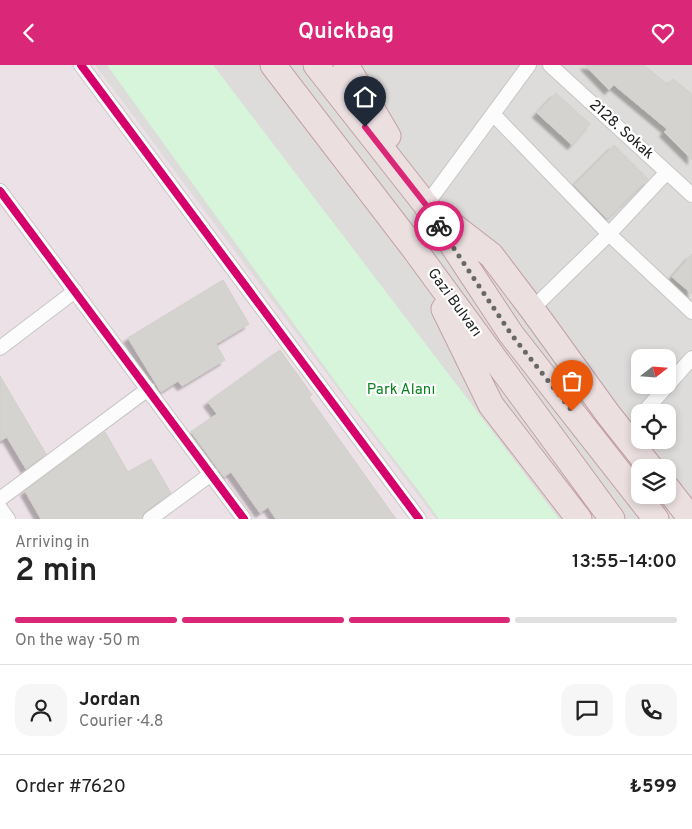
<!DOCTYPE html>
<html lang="en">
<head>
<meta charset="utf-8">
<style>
  body { margin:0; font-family:Overpass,sans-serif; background:#f6f6f6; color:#222; height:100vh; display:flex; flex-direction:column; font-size:19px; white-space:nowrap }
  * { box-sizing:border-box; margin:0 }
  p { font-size:16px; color:#767676 }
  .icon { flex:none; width:28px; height:28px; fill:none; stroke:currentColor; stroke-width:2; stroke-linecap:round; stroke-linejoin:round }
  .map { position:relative; height:454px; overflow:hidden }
  .drawer { display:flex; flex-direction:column; background:#fff; flex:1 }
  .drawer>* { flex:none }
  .needle { width:32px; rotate:73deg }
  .tools { position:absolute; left:631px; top:284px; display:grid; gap:10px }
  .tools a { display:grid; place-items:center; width:45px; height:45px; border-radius:10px; background:#fff; box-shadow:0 2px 8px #0003; font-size:25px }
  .pin { position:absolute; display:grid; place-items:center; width:42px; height:42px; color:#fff; margin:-51px -21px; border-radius:50% 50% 50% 0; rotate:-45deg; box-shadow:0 0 5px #0007 }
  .pin .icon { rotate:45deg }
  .courier { position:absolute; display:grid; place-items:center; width:50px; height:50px; margin:-25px; border:4px solid #db2777; border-radius:50%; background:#fff; color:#222; box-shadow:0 1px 6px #0007 }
  .head em { font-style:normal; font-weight:600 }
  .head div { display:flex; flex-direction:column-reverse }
  .head { display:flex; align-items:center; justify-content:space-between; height:85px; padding:0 15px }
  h1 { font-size:32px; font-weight:600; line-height:38px }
  .bar { display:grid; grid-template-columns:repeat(4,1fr); gap:8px 5px; align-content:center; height:60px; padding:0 15px }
  .bar i { height:6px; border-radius:4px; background:#e0e0e0 }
  .bar .selected { background:#db2777 }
  .bar p { grid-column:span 4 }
  .line { display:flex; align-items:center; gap:12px; padding:0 15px; border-top:1px solid #e0e0e0 }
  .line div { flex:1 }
  .round { display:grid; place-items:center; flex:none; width:52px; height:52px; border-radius:15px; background:#f6f6f6 }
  header { display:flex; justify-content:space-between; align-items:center; height:65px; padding:0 15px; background:#db2777; color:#fff; font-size:22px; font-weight:600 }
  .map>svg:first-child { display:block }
  .residential { fill:#dddcda; fill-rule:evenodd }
  .industrial { fill:#ece1e7 }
  .park { fill:#d6f5da }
  .building { fill:#d5d3d0; stroke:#d1cfca; filter:url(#shadow) }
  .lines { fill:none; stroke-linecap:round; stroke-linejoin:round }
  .street-casing { stroke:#c7c6c5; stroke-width:16 }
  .highway-casing { stroke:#c49fa6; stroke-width:27 }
  .street { stroke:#fcfcfc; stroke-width:14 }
  .highway { stroke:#ebdfe0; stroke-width:25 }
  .cycleway-casing { stroke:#fff; stroke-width:11 }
  .cycleway { stroke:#d6006c; stroke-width:8 }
  .done { stroke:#686866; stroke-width:5; stroke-dasharray:0 9 }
  .route { stroke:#db2777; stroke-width:6 }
  .labels { text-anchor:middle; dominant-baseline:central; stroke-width:4.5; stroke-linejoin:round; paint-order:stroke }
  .street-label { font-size:15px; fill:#202020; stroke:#fff }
  .park-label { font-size:15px; fill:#09831f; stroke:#fff }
</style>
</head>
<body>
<header><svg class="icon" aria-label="back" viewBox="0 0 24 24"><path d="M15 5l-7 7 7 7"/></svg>Quickbag<svg class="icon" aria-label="heart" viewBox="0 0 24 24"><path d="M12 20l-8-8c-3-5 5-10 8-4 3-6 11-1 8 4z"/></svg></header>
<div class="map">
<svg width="692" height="454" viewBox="0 0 692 454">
  <defs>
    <filter id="shadow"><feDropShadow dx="-4.5" dy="4.5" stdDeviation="1" flood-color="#0004"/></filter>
  </defs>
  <rect width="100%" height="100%" fill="#eeede9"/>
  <path class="residential" d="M0,0H692V454H0ZM640,292H668V320H640ZM640,348H668V375H640ZM640,402H668V430H640Z"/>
  <path class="industrial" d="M0,0H95L436,454H0Z"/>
  <path class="park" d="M107,0H213L559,454H439L418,425L351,338Z"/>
  <path class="building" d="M585,0H644L668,20L673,14L692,29V95L664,67L667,64L614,20L609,25Z
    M556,28L590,59L572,80L537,48Z
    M614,80L648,114L607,154L574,120Z
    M692,189V229L672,212Z
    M223,215L249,259L216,279L225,295L182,321L178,316L161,327L128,273Z
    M280,285L312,330L309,332L396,454H276L268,442L260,448L231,407L224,412L191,367L217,349L208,337Z
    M0,311L46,389L26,404L7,372L0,376Z
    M105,367L128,407L151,394L171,428L145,447L142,450L141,454H41L25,426Z"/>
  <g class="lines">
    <g class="street-casing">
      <path id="street" d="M81,0L419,454
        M550,0L692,130
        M493,49L609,169L692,247
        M0,126L244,454
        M426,140L529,0
        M532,244L609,169L667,107
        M0,283L75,226
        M643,348L692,293
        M0,434L148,324
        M0,443L8,454
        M150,454L211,409"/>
    </g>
    <g class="highway-casing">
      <path id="highway" d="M273,0L415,185L612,454
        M316,0L426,140L511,269L656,454
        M346,0L388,71
        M443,153L491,190L532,244L608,349L650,402
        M444,244L491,340L579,454
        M668,424L691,454"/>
    </g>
    <use href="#street" class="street"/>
    <use href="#highway" class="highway"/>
    <g class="cycleway-casing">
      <path id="cycleway" d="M81,0L419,454
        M0,126L244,454"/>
    </g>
    <use href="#cycleway" class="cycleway"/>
  </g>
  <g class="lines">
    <path class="done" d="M439,161L511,269L572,346"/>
    <path class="route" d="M365,62L426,140L439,161"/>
  </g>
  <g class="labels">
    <g class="street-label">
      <text transform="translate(621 65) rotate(42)">2128. Sokak</text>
      <text transform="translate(454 238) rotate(54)">Gazi Bulvarı</text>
    </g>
    <g class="park-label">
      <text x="401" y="325">Park Alanı</text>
    </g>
  </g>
</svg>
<div class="tools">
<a><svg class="needle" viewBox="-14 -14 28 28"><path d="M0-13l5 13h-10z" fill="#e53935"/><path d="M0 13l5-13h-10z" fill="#767676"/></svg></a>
<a><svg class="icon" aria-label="locate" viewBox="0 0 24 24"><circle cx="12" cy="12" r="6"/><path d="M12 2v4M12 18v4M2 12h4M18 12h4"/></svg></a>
<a><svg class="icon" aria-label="layers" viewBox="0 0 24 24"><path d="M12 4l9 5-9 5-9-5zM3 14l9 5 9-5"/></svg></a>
</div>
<div class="pin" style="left:572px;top:346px;background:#ea580c"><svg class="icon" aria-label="bag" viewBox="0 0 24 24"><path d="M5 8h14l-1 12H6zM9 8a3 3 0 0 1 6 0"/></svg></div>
<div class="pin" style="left:365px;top:62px;background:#1f2937"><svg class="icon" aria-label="home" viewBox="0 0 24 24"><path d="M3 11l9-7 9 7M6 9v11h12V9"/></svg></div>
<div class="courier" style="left:439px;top:161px"><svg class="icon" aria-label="bike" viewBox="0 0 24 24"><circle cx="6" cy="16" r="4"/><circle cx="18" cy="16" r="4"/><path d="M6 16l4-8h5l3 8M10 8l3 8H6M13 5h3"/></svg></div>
</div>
<section class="drawer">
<div class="head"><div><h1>2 min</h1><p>Arriving in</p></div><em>13:55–14:00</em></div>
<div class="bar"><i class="selected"></i><i class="selected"></i><i class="selected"></i><i></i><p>On the way · 50 m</p></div>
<div class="line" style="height:90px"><a class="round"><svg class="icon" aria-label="person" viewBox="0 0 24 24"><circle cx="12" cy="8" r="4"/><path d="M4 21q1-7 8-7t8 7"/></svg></a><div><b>Jordan</b><p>Courier · 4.8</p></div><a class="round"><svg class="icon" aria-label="chat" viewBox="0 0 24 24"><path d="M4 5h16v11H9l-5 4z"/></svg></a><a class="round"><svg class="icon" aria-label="phone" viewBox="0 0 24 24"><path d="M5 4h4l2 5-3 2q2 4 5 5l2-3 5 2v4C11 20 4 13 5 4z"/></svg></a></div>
<div class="line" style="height:65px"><div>Order #7620</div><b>₺599</b></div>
</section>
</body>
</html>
